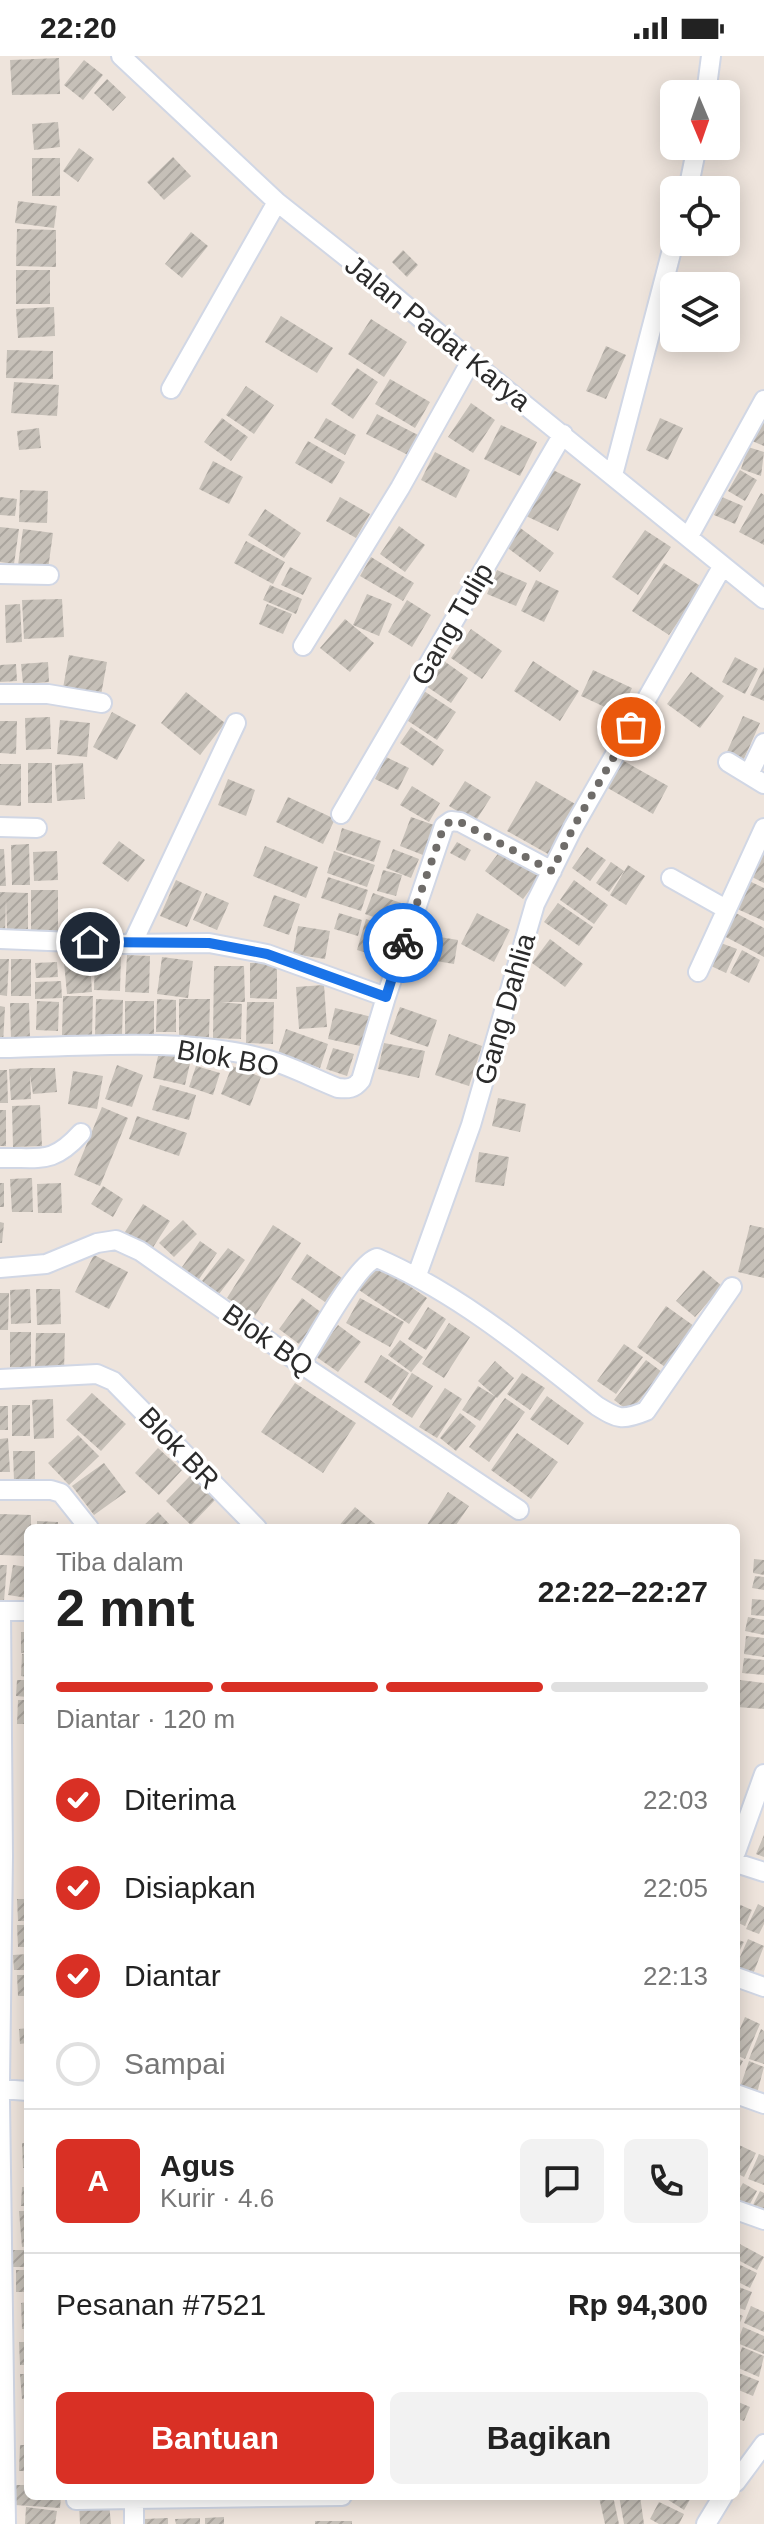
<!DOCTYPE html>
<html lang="id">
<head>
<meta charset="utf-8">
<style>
  body { margin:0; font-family:Helvetica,sans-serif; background:#f2f2f2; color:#222; height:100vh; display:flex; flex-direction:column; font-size:30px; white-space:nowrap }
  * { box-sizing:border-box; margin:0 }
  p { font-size:26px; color:#767676 }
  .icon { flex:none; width:44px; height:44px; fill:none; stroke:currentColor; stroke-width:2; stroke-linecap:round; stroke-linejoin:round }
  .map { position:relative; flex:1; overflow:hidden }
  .drawer { position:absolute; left:24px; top:1468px; width:716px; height:976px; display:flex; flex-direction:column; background:#fff; border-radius:12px; box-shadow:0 4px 20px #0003 }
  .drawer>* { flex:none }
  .needle { width:52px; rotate:178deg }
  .fabs { position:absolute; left:660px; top:24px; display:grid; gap:16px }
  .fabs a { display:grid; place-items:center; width:80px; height:80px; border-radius:12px; background:#fff; box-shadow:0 4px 20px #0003; font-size:40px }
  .pin { position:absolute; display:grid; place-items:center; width:68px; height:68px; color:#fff; margin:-34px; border:4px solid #fff; border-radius:50%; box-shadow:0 2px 8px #0007 }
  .courier { position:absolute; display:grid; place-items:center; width:80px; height:80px; margin:-40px; border:6px solid #1a73e8; border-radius:50%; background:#fff; color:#222; box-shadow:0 2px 10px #0007 }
  .summary em { font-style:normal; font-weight:700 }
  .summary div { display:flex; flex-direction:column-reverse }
  .summary { display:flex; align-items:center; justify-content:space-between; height:136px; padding:0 32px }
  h1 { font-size:52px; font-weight:700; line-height:60px }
  .bar { display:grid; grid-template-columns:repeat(4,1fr); gap:12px 8px; align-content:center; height:96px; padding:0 32px }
  .bar i { height:10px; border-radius:6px; background:#e0e0e0 }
  .bar .current { background:#d93025 }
  .bar p { grid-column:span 4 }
  .line { display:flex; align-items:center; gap:20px; padding:0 32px; border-top:2px solid #e0e0e0 }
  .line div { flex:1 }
  .round { display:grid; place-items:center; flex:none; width:84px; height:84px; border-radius:12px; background:#f2f2f2 }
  ol { padding:0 32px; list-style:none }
  li { display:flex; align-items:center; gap:24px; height:88px }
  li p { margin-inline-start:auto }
  li .icon { padding:8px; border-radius:50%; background:#d93025; color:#fff; stroke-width:4 }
  li:last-child { color:#767676 }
  li i { width:44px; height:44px; border:4px solid #e0e0e0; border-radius:50% }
  .action { display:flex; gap:16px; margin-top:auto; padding:16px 32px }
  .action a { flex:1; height:92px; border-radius:12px; background:#d93025; color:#fff; font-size:32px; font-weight:700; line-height:92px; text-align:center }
  .action a+a { background:#f2f2f2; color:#222 }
  .status { display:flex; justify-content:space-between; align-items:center; height:56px; padding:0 40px; background:#fff; direction:ltr }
  .status svg { height:22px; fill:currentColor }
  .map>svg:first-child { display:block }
  .building { fill:url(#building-hatch) }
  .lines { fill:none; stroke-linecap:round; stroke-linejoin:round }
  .street-casing { stroke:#d1d7e5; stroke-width:22 }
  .street { stroke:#fff; stroke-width:18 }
  .done { stroke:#6f6c69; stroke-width:8; stroke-dasharray:0 14.4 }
  .route { stroke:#1a73e8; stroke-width:10 }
  .labels { text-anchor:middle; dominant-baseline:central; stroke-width:7; stroke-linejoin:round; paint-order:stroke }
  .street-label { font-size:28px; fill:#2b2b2b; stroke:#fff }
</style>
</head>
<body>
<div class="status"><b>22:20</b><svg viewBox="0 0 49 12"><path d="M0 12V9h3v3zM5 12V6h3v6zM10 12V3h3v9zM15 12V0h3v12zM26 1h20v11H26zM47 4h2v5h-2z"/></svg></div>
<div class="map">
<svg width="764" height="2468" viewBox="0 0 764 2468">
  <defs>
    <pattern id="building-hatch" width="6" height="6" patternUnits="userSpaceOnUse" patternTransform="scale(2)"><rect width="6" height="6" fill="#c6c0b8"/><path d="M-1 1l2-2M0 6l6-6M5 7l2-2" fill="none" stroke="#aaa59e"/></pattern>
  </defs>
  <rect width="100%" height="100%" fill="#eee4dc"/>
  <path class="building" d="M59,2L60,38L12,39L10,4Z
    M84,4L103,19L83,44L64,29Z
    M107,23L126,41L113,55L94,37Z
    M58,66L60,91L34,94L32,68Z
    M79,92L94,103L78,126L63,115Z
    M173,101L191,120L164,144L147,126Z
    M32,102H60V140H32Z
    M18,145L57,150L54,172L15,167Z
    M17,173L56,174V211L16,210Z
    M191,176L208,190L182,222L165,208Z
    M403,194L418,209L407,221L392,206Z
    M16,214H50V248H16Z
    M54,251L55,280L18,282L16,253Z
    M281,260L333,292L317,317L265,286Z
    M371,263L407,286L384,321L348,298Z
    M606,290L626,299L606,343L586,335Z
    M7,294L53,295V323L6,322Z
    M357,312L378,326L353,363L331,348Z
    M390,323L430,346L415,372L375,348Z
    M14,326L59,329L57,360L11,357Z
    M246,330L274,349L254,378L226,359Z
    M471,347L495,364L473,397L448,381Z
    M377,358L418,379L408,399L366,378Z
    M764,358V390L752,385Z
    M222,362L248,381L231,405L204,386Z
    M326,362L356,379L345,399L314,382Z
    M660,362L683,372L668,404L646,394Z
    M501,369L537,386L520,420L484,403Z
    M39,372L41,392L19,394L17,375Z
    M308,385L345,406L332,428L295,407Z
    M748,391L764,396L761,420L741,413Z
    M435,396L470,414L456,442L421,424Z
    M213,405L243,421L229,448L199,433Z
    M549,412L581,428L558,475L526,460Z
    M740,414L757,424L745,445L728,435Z
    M20,434L48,435L47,467L19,466Z
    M761,437L764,439V489L739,476Z
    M0,441L17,443L15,460L0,459Z
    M340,441L370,458L356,482L326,465Z
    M722,441L743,450L735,468L714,459Z
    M265,453L301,477L284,502L248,479Z
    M399,470L425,489L405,516L380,498Z
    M0,471L19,473L14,508L0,506Z
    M519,471L554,497L540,516L505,490Z
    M23,473L53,477L48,513L18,509Z
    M645,474L671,491L638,539L612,521Z
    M246,485L285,506L273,528L234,507Z
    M371,501L414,527L403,545L360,520Z
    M664,507L702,531L669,579L632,555Z
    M290,511L312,522L303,539L281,529Z
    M497,514L527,527L516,550L487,538Z
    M536,524L559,535L544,566L521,555Z
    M270,529L302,543L296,558L263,544Z
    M367,538L392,548L379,580L353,569Z
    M62,543L64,581L24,583L22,544Z
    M407,544L431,559L412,591L388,576Z
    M20,548L22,586L6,587L5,549Z
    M267,548L292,558L283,578L259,568Z
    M345,563L374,587L350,616L320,592Z
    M471,573L502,595L482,623L451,602Z
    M69,599L107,606L101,639L63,632Z
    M735,601L758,613L745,638L722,626Z
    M444,605L468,622L451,647L426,630Z
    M533,605L579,635L560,665L514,635Z
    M48,606L49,626L23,628L21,608Z
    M16,608L17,625L0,626V609Z
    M764,611V645L750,639Z
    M593,614L632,632L620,658L581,640Z
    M691,616L724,640L700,672L667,648Z
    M424,635L456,656L437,684L405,663Z
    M186,636L225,667L200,699L161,667Z
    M112,656L136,669L117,704L93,691Z
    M743,660L760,667L743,705L726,698Z
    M50,661L51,693L26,694L25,662Z
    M60,664L90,667L87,701L57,698Z
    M0,665H17L16,698L0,697Z
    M411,671L444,694L433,710L400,687Z
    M386,701L409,712L398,734L375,723Z
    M622,704L668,730L653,758L606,731Z
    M28,707H52V747H28Z
    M83,707L85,743L57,745L55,709Z
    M0,708H21V750L0,749Z
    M228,723L255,734L246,760L218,749Z
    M465,725L491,741L475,766L449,750Z
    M536,725L577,749L548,798L507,775Z
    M412,730L440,747L429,766L400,749Z
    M288,741L335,763L323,788L276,766Z
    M411,761L434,769L423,799L400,790Z
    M342,772L381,785L374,806L336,794Z
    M119,785L145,804L128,826L102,807Z
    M457,786L471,794L465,805L450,797Z
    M29,788L30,829H12L11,789Z
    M265,790L318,811L306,842L253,820Z
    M503,791L541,819L523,843L485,815Z
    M587,791L606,804L590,825L572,812Z
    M0,793H4L6,830H0Z
    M393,793L419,803L411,822L386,812Z
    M57,795L58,824L34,825L33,796Z
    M334,795L375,809L367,831L327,817Z
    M764,797V827L752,821Z
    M611,806L624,815L609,836L596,827Z
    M628,809L645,820L626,849L610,839Z
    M383,814L402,819L396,840L377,835Z
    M328,821L368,834L361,855L321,842Z
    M176,824L202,836L187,871L160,860Z
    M574,824L608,849L594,868L560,844Z
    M747,824L764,832V865L735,852Z
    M31,834H58V877H31Z
    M0,836L28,837V873H7L6,842L5,878H0Z
    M206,837L229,847L217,874L193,864Z
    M373,837L401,847L393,868L365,858Z
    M274,839L300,848L289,879L263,870Z
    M558,847L593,871L579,890L544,866Z
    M732,855L764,872V901L720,878Z
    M339,857L362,864L358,880L334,873Z
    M477,857L510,874L494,906L461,888Z
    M366,863L393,872L383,902L357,894Z
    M298,870L330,875L325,903L293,898Z
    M415,877L458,884L454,908L406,900Z
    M550,883L583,908L565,931L532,907Z
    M721,887L737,893L726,917L711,910Z
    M742,894L760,904L749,927L730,917Z
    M127,899L150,900L149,937L125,936Z
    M95,900L121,901L120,935L94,934Z
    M162,901L193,905L188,942L157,938Z
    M0,903H9L7,940L0,939Z
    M11,903H31V940H11Z
    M90,905L92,936L67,938L64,906Z
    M57,906L58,921L36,922L35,907Z
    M250,907H277V943L250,942Z
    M214,910H244L245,946H221L242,948L241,983L213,982Z
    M61,925L62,942L35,943V926Z
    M324,929L327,971L299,973L296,931Z
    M63,940H93L92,980L62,979Z
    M96,943L123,944L122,981L95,980Z
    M157,943L176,944V976H156Z
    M179,943H210L209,981H179Z
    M37,945L59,946L58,975L36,974Z
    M125,945H154V979H125Z
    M247,946H274L273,988L246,987Z
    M10,947H29L30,983H11Z
    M0,950L5,951L3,988L0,987Z
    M400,951L437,964L428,991L390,978Z
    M335,952L372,961L365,991L328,983Z
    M286,973L328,988L320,1012L278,998Z
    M449,978L482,990L469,1030L435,1019Z
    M384,987L425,995L419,1022L378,1013Z
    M333,992L354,998L347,1020L326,1013Z
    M159,996L191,1003L185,1029L153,1022Z
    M117,1009L143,1019L132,1051L105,1043Z
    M196,1010L220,1017L213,1039L189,1031Z
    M232,1010L261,1021L250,1050L221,1038Z
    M30,1012H55L57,1036L33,1038L30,1019L31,1043L11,1044L9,1013Z
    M0,1014H7L8,1047H0Z
    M73,1015L103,1020L97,1053L68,1048Z
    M160,1029L196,1039L189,1064L152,1054Z
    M498,1042L526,1048L520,1076L492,1070Z
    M40,1049L42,1090L13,1091L12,1050Z
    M102,1051L128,1062L100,1130L74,1119Z
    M0,1054H6V1090H0Z
    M137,1060L187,1077L179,1100L129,1083Z
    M479,1096L509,1101L504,1130L475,1126Z
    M32,1122L33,1156H12L10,1123Z
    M0,1127H4V1151H0Z
    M61,1127L62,1157H38L37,1128Z
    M103,1130L123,1143L113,1161L91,1148Z
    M143,1148L170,1165L150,1196L123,1179Z
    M183,1164L197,1178L174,1201L159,1187Z
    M0,1166L4,1167L2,1187H0Z
    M273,1169L301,1187L255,1260L227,1242Z
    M750,1169L764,1172V1222L738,1216Z
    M200,1185L217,1197L197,1226L180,1214Z
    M228,1192L245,1204L219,1238L202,1225Z
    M307,1198L342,1222L325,1246L291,1223Z
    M94,1199L128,1216L109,1253L75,1236Z
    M377,1208L427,1242L409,1268L359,1234Z
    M703,1214L722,1230L695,1261L676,1245Z
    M30,1233L31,1267L11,1268L10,1234Z
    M36,1233H60L61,1268L37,1269Z
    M0,1237H9L8,1274H0Z
    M302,1242L322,1257L299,1288L279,1273Z
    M360,1242L404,1266L390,1291L346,1267Z
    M666,1250L694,1270L665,1311L637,1291Z
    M428,1251L446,1263L426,1294L408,1283Z
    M449,1267L470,1281L444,1322L422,1308Z
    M338,1269L361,1286L338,1316L315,1300Z
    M10,1276H31V1311H10Z
    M36,1277H65L64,1315L35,1314Z
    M400,1284L423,1301L411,1316L388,1299Z
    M624,1288L643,1301L616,1338L597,1325Z
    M381,1299L409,1317L391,1344L364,1326Z
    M646,1304L662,1316L630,1356L614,1344Z
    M495,1305L514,1322L497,1342L478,1325Z
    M412,1317L433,1330L412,1362L392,1349Z
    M522,1317L545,1332L530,1354L507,1338Z
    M295,1327L356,1367L323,1417L261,1376Z
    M478,1330L496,1341L480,1365L462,1354Z
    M445,1332L462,1343L437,1382L419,1371Z
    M92,1337L126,1368L101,1395L66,1364Z
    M547,1340L584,1367L568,1389L530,1363Z
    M505,1342L525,1356L489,1406L469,1391Z
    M53,1343L54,1382L34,1383L32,1344Z
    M12,1349H30V1380H12Z
    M0,1350H8V1374H0Z
    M460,1357L476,1370L456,1395L440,1382Z
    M517,1377L558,1406L531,1443L491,1414Z
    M78,1379L99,1400L69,1429L48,1407Z
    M8,1382L10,1416H0V1383Z
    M158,1392L182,1414L159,1439L135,1417Z
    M13,1395H35V1426H14Z
    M104,1407L126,1436L94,1459L72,1430Z
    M190,1420L215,1444L191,1469L166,1445Z
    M448,1436L469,1450L454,1472H425Z
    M355,1451L380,1472H337Z
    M158,1456L173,1472H141Z
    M0,1458L31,1459V1472H28V1500L0,1499Z
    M37,1465L58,1466V1472H37Z
    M754,1503L764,1504V1519L753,1517Z
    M0,1509H7L4,1545L0,1544Z
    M13,1509L28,1511V1542L8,1539Z
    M755,1520L764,1521V1534L752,1532Z
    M752,1543L764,1544V1560L751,1559Z
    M748,1561L764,1564V1579L745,1575Z
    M21,1576H28V1596L21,1597Z
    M746,1580L764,1582V1601L744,1598Z
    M22,1598H28V1621L21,1620Z
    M744,1602L764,1604V1619L742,1617Z
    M17,1624H28V1641L16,1640Z
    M740,1624L764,1627V1653L737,1651Z
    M18,1644H28V1668H17Z
    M28,1672V1709L24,1708V1673Z
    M25,1770H28V1813H25Z
    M764,1779V1801L756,1798Z
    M17,1843H28V1865H18Z
    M736,1847L752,1854L745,1870L736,1866Z
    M758,1848L764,1851V1868L759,1878L746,1873Z
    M17,1869H28V1891H18Z
    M736,1883L744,1886L736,1902Z
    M748,1883L764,1890L753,1918L736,1910Z
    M28,1898V1914H14L13,1899Z
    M17,1919H28V1940H18Z
    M745,1961L760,1968L745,2003L736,1999V1982Z
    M28,1972V1987L20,1988L19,1973Z
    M761,1973L764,1975V2008L749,2003Z
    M736,2001L743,2005L736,2018Z
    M749,2005L764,2011L756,2041L739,2034Z
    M22,2087H28V2112H23Z
    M739,2089L756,2097L744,2121L736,2117V2094Z
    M759,2098L764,2100V2129L748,2123Z
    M743,2127L757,2135L745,2157L736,2152V2139Z
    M22,2131H28V2150H21Z
    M760,2135L764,2137V2162L750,2155Z
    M19,2155H28V2190L22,2191Z
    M736,2186L764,2201L757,2214L736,2203Z
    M11,2194H28V2211H11Z
    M736,2207L757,2217L750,2232L736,2225Z
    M16,2214H28V2236H16Z
    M736,2230L752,2236L745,2254L736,2251Z
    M28,2246V2273H22L21,2247Z
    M751,2250L764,2256V2276L744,2267Z
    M736,2257L743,2260L736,2275Z
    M743,2271L764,2280V2298L737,2287Z
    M19,2286H28V2309H20Z
    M742,2291L764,2300L759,2321L736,2311Z
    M736,2316L759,2325L753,2340L736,2333Z
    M20,2318H28V2342L22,2343Z
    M736,2345L750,2351L744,2365L736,2362Z
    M20,2389H28V2415H19Z
    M16,2429H28V2440H61L60,2452L15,2449Z
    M613,2440L619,2468H605L599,2441Z
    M619,2440H640L644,2468H624Z
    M662,2440H692L684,2454Z
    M659,2446L684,2458L679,2468H659L650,2463Z
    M109,2447L111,2468H80L79,2448Z
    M26,2451L57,2455L55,2468H25Z
    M224,2461V2468H205V2462Z
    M168,2462V2468H144V2463Z
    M200,2462V2468H176L175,2463Z
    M315,2465H352V2468H315Z"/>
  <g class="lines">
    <g class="street-casing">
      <path id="street" d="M121,0L277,146L379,227L471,305L764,543
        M706,38L711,0
        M688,134L697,90
        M171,333L277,146
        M613,419L674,186
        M689,480L764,344
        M0,518L49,519
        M303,590L400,432L471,305
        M0,638H48L102,647
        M728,706L764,728
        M749,718L764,687
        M341,758L563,378
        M0,771L37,772
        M671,822L726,853
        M0,883L121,888L209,887L267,898L386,941L444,770L451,765L460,766L552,815
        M132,888L236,667
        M698,916L764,772
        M0,992C83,991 190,980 269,1004C293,1011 315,1023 338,1032C348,1033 354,1033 361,1024L386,941
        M0,1102C41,1101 52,1109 81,1077
        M0,1212L46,1208L97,1187L116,1184L140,1195L301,1308L519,1454
        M417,1219L471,1069L535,848L573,772L722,511
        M301,1308C314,1287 357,1207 377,1202C458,1237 528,1295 597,1350C618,1363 622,1365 646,1355L732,1231
        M0,1323L97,1318L113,1325L257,1472
        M0,1434H51L61,1437L89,1472
        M0,1555H28
        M736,1796L764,1718
        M736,1807L764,1816
        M736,1921L764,1931
        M0,2027L3,1801L1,1555
        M0,2033L28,2035
        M736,2038L764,2048
        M0,2044L6,2468
        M736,2154L764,2164
        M736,2426L764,2388
        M76,2444L134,2443
        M134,2468V2443L342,2440
        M706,2468L723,2440"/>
    </g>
    <use href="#street" class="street"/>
  </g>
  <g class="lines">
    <path class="done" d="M403,887L444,770L451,765L460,766L552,815L573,772L631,671"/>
    <path class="route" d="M90,886L209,887L267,898L386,941L403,887"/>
  </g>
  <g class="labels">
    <g class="street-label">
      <text transform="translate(438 277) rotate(39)">Jalan Padat Karya</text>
      <text transform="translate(452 568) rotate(-60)">Gang Tulip</text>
      <text transform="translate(505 953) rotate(-74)">Gang Dahlia</text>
      <text transform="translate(228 1002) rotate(10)">Blok BO</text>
      <text transform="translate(268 1284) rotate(35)">Blok BQ</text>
      <text transform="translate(179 1392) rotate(46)">Blok BR</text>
    </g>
  </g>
</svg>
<div class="fabs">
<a><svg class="needle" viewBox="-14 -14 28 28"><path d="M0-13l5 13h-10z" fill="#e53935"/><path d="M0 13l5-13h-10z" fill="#767676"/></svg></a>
<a><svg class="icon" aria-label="locate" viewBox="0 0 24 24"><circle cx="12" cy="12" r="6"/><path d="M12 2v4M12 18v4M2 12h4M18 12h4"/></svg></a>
<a><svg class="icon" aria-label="layers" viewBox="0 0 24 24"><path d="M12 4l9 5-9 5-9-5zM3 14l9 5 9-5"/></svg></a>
</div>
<div class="pin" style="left:631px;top:671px;background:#ea580c"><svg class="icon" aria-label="bag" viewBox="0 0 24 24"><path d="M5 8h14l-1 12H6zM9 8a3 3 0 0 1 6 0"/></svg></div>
<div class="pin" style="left:90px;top:886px;background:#1f2937"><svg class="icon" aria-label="home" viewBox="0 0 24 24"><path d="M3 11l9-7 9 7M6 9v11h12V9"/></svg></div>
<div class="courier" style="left:403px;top:887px"><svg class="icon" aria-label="bike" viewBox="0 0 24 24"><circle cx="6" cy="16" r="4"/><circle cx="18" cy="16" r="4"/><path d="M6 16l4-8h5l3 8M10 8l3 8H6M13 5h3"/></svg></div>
<section class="drawer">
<div class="summary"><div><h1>2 mnt</h1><p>Tiba dalam</p></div><em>22:22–22:27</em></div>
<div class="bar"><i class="current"></i><i class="current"></i><i class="current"></i><i></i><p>Diantar · 120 m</p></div>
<ol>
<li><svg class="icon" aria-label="check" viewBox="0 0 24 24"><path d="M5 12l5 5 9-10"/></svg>Diterima<p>22:03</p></li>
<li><svg class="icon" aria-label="check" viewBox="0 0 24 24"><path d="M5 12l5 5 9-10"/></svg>Disiapkan<p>22:05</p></li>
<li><svg class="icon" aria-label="check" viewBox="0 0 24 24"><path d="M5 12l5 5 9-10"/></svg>Diantar<p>22:13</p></li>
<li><i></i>Sampai</li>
</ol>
<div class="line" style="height:144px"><b class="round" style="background:#d93025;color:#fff">A</b><div><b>Agus</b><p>Kurir · 4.6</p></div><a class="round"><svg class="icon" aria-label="chat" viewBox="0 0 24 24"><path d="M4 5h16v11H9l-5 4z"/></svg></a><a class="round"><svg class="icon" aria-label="phone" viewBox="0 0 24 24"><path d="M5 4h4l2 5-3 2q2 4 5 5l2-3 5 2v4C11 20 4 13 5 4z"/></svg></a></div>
<div class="line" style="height:104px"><div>Pesanan #7521</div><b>Rp 94,300</b></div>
<div class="action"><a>Bantuan</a><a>Bagikan</a></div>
</section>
</div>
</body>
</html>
